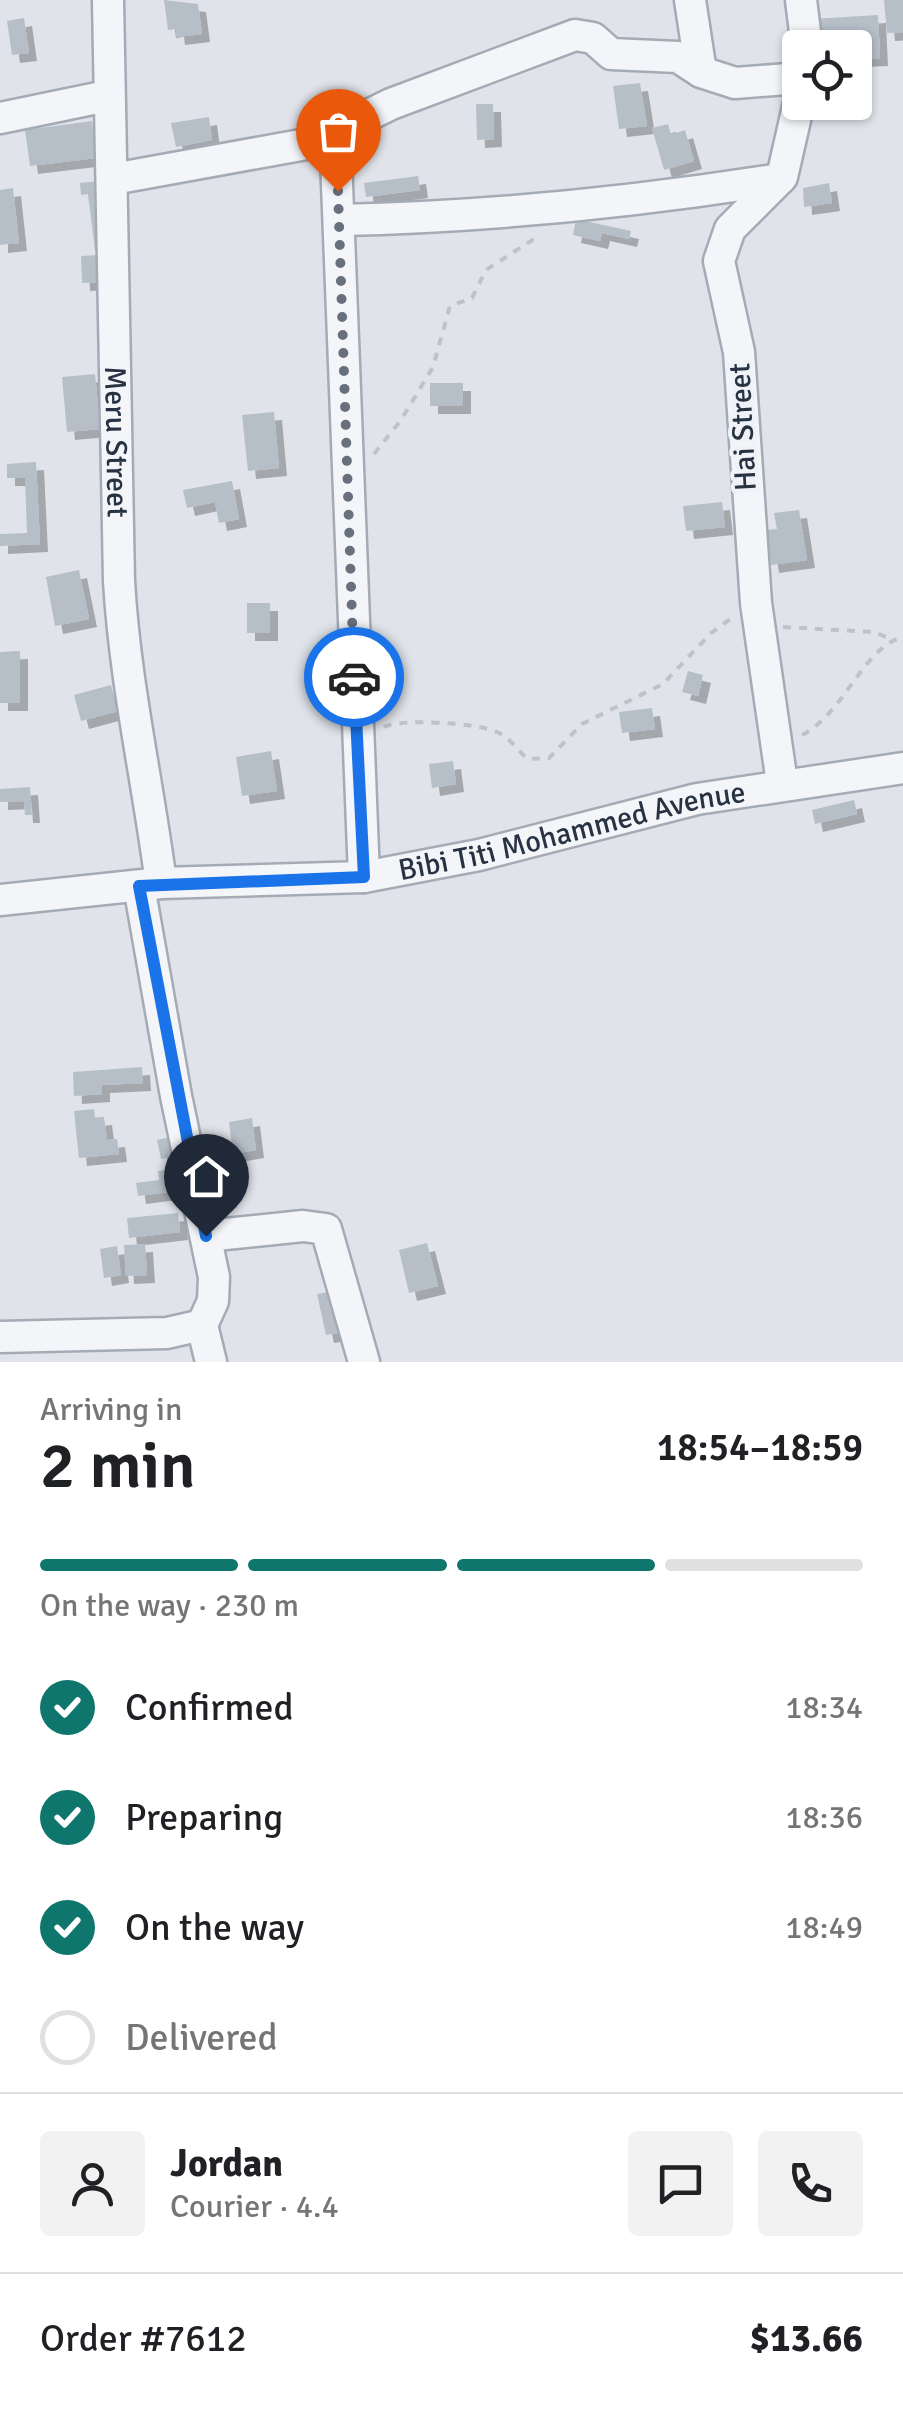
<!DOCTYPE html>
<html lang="en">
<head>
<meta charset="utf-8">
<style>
  body { margin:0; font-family:Signika,sans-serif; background:#f2f2f2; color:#202124; height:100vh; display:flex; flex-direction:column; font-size:38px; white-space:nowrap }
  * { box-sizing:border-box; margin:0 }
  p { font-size:32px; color:#757577 }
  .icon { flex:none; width:55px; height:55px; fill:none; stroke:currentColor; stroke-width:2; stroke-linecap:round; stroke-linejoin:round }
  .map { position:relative; height:1362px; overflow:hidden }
  .sheet { display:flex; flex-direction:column; background:#fff; flex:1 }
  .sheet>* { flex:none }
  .buttons { position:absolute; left:782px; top:30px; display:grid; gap:20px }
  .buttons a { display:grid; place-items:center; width:90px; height:90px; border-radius:10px; background:#fff; box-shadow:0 2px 8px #0004; font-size:50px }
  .pin { position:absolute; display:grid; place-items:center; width:85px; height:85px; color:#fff; margin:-102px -42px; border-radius:50% 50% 50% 0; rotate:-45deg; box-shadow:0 0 10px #0007 }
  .pin .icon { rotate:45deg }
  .courier { position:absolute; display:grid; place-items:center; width:100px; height:100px; margin:-50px; border:8px solid #1a73e8; border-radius:50%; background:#fff; color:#222; box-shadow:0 2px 12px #0007 }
  .head em { font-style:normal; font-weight:600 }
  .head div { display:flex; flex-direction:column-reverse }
  .head { display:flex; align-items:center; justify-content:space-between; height:170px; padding:0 40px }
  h1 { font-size:65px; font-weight:600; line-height:75px }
  .bar { display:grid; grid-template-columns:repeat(4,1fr); gap:15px 10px; align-content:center; height:120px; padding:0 40px }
  .bar i { height:12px; border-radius:8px; background:#e0e0e0 }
  .bar .active { background:#0f766e }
  .bar p { grid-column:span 4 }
  .line { display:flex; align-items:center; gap:25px; padding:0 40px; border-top:2px solid #e0e0e0 }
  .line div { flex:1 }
  .round { display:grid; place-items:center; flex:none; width:105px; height:105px; border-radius:10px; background:#f2f2f2 }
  ol { padding:0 40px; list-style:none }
  li { display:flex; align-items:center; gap:30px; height:110px }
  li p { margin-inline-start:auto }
  li .icon { padding:10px; border-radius:50%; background:#0f766e; color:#fff; stroke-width:4 }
  li:last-child { color:#757577 }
  li i { width:55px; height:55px; border:5px solid #e0e0e0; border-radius:50% }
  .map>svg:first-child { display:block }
  .building { fill:#b6bec8; filter:url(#shadow) }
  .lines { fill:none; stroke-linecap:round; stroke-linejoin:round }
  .minor-casing { stroke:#a5abb5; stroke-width:35 }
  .path { stroke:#bec2c9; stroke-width:4; stroke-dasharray:8 8; stroke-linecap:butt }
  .minor { stroke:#f3f5f8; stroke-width:30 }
  .done { stroke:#68707d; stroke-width:10; stroke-dasharray:0 18 }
  .route { stroke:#1a73e8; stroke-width:12 }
  .labels { text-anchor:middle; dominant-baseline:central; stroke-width:8; stroke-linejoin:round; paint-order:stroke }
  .street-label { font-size:30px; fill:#273243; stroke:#eff3f7 }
</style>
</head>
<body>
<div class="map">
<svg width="903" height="1362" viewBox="0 0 903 1362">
  <defs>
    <filter id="shadow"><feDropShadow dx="8" dy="8" stdDeviation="0" flood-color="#0004"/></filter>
  </defs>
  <rect width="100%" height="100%" fill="#e0e4ea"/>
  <path class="building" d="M164,0L198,4L202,34L177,37L176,29L168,30Z
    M884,0H903V32L887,33Z
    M878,15L880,58L855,59V48H815L813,19Z
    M24,18L29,53L12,55L7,21Z
    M640,83L647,126L619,129L613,86Z
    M476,104H493L494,139L477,140Z
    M209,117L212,140L176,147L171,123Z
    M92,121L96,158L30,166L25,130Z
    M668,124L671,135L685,130L694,161L664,170L652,128Z
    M418,176L420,190L366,197L364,183Z
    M99,181L107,249L95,250L88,194L81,195L80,183Z
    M829,183L832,203L804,207L803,188Z
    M13,188L19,243L0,245V190Z
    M576,219L631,231L629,239L602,233L600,241L573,235Z
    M99,255L100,282L82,283L81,256Z
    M95,374L100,429L67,432L62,377Z
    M430,383H463V406H430Z
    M274,412L279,468L248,471L242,415Z
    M36,462L40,544L0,546V534L27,533L25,478H7V464Z
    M232,481L239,519L219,523L215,502L187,508L183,490Z
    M722,502L725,527L686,531L683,506Z
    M799,510L807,560L771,565L766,530L777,529L774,513Z
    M79,570L89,619L55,626L46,577Z
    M247,603H270V633H247Z
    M20,651V703H0V652Z
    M688,671L703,675L698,696L682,692Z
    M111,685L118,711L81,721L74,695Z
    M652,708L655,729L622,733L619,712Z
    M271,751L277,791L242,796L236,757Z
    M453,761L456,784L432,788L429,764Z
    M30,787L32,815H25L24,801L0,802V789Z
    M854,800L857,814L815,824L812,810Z
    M142,1067L143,1083L102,1085V1094L74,1096L73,1072Z
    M94,1109L95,1118L104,1117L107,1140L117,1139L119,1154L79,1158L74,1111Z
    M252,1118L256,1150L233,1154L229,1122Z
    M175,1136L179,1156L161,1159L157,1140Z
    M181,1168L184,1190L138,1196L136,1183L159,1180L158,1171Z
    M178,1213L180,1232L129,1238L127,1218Z
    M427,1243L438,1286L409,1293L399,1250Z
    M145,1244L147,1275L126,1276L124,1245Z
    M117,1246L121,1275L104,1278L100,1249Z
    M333,1291L343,1332L326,1335L317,1294Z"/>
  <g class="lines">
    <g class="minor-casing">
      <g id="minor">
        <path id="s1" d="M108,0L119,581C125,684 148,782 161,883"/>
        <path d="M690,0L701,72"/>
        <path d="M801,0L807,48"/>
        <path d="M0,118L107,96"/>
        <path d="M335,133L364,877"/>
        <path d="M113,179L312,143L391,104L575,35L593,38L611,54L678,57L701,72L735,83L800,78"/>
        <path d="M340,220C488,217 634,202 780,179"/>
        <path d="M782,783L756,603L739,352L719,261L730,229L782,177L800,98"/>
        <path id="s2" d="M0,900L161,883L364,877L479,855L697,799L903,768"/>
        <path d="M206,1236L303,1226L326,1229L364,1362"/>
        <path d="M202,1325L211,1362"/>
        <path d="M0,1337L167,1333L202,1325L213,1301L214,1277L176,1096L139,886"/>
      </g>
    </g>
    <path class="path" d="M374,454L401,420L433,367L450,306L472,298L486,270L537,237
      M783,627L874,632L891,639
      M384,727C400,718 479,723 497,732C510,738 517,749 527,759L549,758L582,724L663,684L711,633L734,616
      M802,735C845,713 863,647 903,637"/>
    <use href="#minor" class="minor"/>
  </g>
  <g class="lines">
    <path class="done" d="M338,191L354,677"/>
    <path class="route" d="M206,1236L139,886L364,877L354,677"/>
  </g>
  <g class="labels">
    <g class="street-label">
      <text transform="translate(743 427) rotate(-93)">Hai Street</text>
      <text stroke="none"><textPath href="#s1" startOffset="442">Meru Street</textPath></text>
      <text stroke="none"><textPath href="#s2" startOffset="578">Bibi Titi Mohammed Avenue</textPath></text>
    </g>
  </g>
</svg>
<div class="buttons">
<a><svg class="icon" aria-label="locate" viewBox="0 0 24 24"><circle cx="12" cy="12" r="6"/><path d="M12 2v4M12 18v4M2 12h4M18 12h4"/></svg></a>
</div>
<div class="pin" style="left:338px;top:191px;background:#ea580c"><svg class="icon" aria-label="bag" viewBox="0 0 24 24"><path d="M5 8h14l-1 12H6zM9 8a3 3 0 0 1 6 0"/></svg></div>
<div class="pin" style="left:206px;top:1236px;background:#1f2937"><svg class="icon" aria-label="home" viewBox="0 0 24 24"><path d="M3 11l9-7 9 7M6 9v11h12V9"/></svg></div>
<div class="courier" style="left:354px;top:677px"><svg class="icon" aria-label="car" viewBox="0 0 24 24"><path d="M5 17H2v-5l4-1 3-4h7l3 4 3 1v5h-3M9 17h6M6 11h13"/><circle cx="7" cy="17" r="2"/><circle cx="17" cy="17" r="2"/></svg></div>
</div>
<section class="sheet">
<div class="head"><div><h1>2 min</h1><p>Arriving in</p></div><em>18:54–18:59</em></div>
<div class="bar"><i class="active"></i><i class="active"></i><i class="active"></i><i></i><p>On the way · 230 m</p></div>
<ol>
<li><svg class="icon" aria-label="check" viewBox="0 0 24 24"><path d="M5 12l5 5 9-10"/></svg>Confirmed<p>18:34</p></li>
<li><svg class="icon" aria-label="check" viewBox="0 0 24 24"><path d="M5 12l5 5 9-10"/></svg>Preparing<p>18:36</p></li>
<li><svg class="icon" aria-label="check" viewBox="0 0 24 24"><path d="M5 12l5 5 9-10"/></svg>On the way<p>18:49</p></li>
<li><i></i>Delivered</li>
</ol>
<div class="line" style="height:180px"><a class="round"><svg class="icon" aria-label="person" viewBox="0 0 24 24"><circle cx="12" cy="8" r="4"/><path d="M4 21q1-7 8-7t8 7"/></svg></a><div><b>Jordan</b><p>Courier · 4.4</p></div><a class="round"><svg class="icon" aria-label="chat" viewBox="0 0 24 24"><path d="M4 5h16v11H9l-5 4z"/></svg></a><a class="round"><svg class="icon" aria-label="phone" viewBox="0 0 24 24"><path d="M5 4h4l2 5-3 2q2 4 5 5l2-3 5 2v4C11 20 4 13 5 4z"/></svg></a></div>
<div class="line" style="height:130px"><div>Order #7612</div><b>$13.66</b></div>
</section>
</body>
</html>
